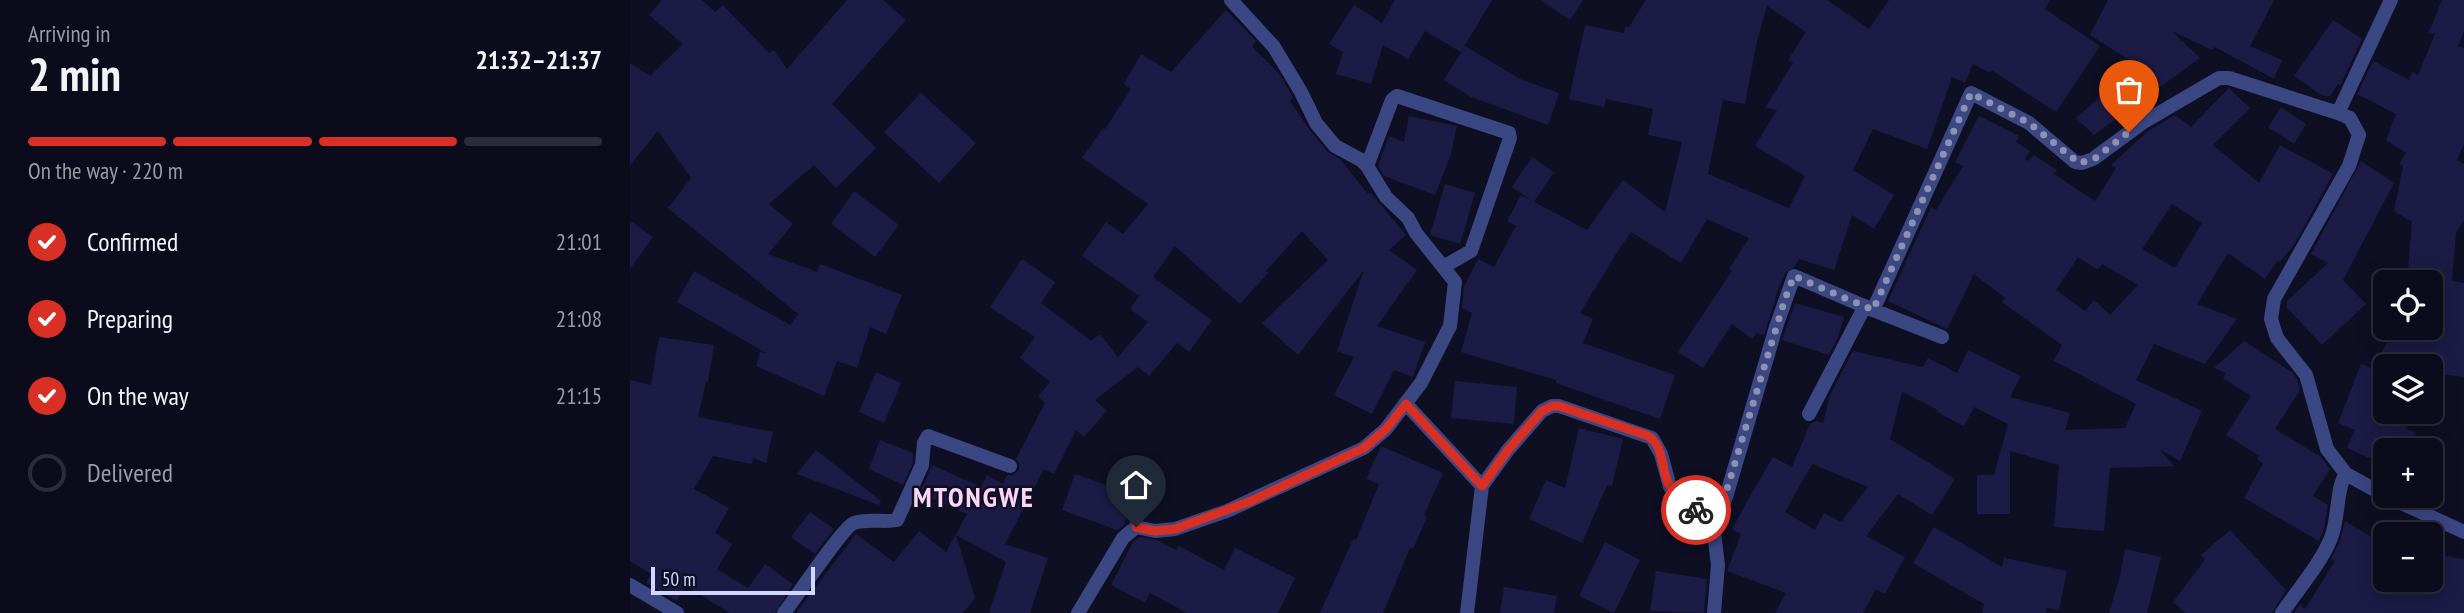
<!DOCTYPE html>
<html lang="en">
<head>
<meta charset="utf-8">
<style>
  body { margin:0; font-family:"PT Sans Narrow",sans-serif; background:#141424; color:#f1f3f6; height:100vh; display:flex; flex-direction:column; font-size:26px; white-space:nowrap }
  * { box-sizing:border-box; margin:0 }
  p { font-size:23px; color:#9a9ba3 }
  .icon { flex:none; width:38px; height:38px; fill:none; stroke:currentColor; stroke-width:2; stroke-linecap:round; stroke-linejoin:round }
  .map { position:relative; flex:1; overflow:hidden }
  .panel { display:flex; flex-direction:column; background:#0b0b1b; width:630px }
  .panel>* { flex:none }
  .tools { position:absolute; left:1743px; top:270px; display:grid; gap:14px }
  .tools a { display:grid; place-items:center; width:70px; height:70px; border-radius:10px; background:#0b0b1b; box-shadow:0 4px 18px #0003,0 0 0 2px #2b2b3a; font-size:35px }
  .scale { position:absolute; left:21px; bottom:18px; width:164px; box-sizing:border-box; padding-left:7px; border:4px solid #d3d7fe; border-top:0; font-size:19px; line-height:24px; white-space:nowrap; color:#d3d7fe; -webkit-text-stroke:5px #0f0f24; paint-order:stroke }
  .pin { position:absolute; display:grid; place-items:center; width:60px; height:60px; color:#fff; margin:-72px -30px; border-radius:50% 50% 50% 0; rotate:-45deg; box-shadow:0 0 7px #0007 }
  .pin .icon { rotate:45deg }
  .courier { position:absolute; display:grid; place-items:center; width:70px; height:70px; margin:-35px; border:5px solid #d93025; border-radius:50%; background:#fff; color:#222; box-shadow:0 2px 9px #0007 }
  .summary em { font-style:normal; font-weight:800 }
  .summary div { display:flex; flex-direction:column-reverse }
  .summary { display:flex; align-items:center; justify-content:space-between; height:119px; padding:0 28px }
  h1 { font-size:46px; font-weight:800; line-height:52px }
  .bar { display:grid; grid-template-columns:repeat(4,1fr); gap:10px 7px; align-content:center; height:84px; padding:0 28px }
  .bar i { height:9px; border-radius:5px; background:#2b2b3a }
  .bar .active { background:#d93025 }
  .bar p { grid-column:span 4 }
  ol { padding:0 28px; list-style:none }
  li { display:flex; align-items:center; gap:21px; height:77px }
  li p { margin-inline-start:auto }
  li .icon { padding:7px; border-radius:50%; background:#d93025; color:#fff; stroke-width:4 }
  li:last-child { color:#9a9ba3 }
  li i { width:38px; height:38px; border:4px solid #2b2b3a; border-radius:50% }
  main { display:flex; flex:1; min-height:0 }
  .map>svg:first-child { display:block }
  .building { fill:#1b1b45; fill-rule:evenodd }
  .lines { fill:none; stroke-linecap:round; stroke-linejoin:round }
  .minor { stroke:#3b4782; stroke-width:14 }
  .done { stroke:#8e91b2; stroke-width:7; stroke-dasharray:0 12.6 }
  .route { stroke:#d93025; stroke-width:9 }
  .labels { text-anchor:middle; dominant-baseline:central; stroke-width:5; stroke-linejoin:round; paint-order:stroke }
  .district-label { font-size:28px; font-weight:bold; letter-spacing:2px; fill:#fed5f8; stroke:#0f0f24 }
</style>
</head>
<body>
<main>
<section class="panel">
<div class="summary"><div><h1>2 min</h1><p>Arriving in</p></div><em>21:32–21:37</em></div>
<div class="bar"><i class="active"></i><i class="active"></i><i class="active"></i><i></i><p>On the way · 220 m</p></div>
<ol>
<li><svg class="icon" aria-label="check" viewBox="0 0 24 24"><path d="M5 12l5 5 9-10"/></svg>Confirmed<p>21:01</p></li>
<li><svg class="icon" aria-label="check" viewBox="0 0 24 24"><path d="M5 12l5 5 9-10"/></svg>Preparing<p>21:08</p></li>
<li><svg class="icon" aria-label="check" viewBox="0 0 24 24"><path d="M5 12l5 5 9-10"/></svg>On the way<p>21:15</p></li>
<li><i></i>Delivered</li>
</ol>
</section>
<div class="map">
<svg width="1834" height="613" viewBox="0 0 1834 613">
  <rect width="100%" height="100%" fill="#0f0f24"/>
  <path class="building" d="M32,0H72L85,12L93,5L139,53L144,50L157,69L217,0H253L276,20L202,104L246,148L206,188L184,165L139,204L163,224L138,254L187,272L190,264L272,295L256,334L240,327L227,368L207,361L194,396L126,366L130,352L136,353L47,302L64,271L160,325L168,314L38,208L61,178L28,131L0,165V63L20,76L53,44L19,15Z
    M765,0H862L831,52L795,31L778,59L753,45L741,84L706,74L713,52L699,44L724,5L752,23Z
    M910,0H953L940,20Z
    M1016,0H1197L1239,29L1259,0H1420L1415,9L1470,46L1426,112L1361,70L1360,73L1343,64L1335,83L1322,77L1297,149L1243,129L1223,170L1264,195L1244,229L1222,215L1204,270L1169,259L1164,267L1155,273L1145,297H1146L1134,335L1127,333L1122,339L1102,324L1073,368L1048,352L1102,271L1099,269L1119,238L1077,219L1051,263L1001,232L986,254L950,313L963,319L953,343L1045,375L1030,419L926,383V380L831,352L842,313L832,308L834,287L848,259L864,267L886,226L877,221L891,195L957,230L993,180L1035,212L1052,142L1018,135L1023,109L976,99L974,107L939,99L955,25L994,33L995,27H999ZM1137,6L1176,32L1158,60L1163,63L1135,108L1147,110L1125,146L1175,176L1159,208L1078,174L1093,100L1115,104L1127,41Z
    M1478,0H1644L1620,46L1652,60L1644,79L1585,47L1582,50L1542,31L1570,58L1464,135L1446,118L1507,65L1460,35Z
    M1812,0H1834V31L1828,46L1834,48V144L1827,160L1834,164V220L1826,233L1822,281L1834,283V377L1801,373L1802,366H1745L1765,327H1771L1801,342V282H1777L1782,222L1764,211L1773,166L1769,164L1776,153L1756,140L1766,114L1727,94L1743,61L1779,80L1782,72L1788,75L1805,34L1799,32Z
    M596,10L626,41L622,46L650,75L663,97L660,101L679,129L698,152L711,160L738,194L739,191L776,235L759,250L787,270L747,326L795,342L783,377L764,370L742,414L704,395L724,357L707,351L734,270L668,355L632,323L698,260L672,231L636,271L638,273L610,304L545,246L523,277L582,320L559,352L547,343L519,376L508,367L465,400L477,411L454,437L446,430L424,474L414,469L375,544L418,558L400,613H359L376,562L326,535L345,598L333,613H166L226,534L264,562L289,531L316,552L337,514L290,493L302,465L351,487L357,475L373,484L377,475H382L389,470V464L386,459L415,403L408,396L420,382L390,358L405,337L360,307L392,259L425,282L411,303L461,341L470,334L488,357L518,322L500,309L509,296L452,256L476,222L493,234L518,204L452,158L473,128L475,129L501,89L494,84L511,54L541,72Z
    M1703,20L1732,39L1710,86L1708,84L1700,96H1693L1664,76Z
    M835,46L890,79L929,93L918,125L841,97L814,80Z
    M1599,88L1620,108L1583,145L1629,183L1650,145L1703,174L1664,245L1650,262L1648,260L1635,279L1598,253L1567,304L1607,319L1575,364L1524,344L1506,380L1572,411L1550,461L1529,449L1544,466L1480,468L1474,531L1424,527L1429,465L1380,451V514H1347V475H1364L1378,424L1344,407L1334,426L1307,412L1308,410L1272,392L1260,439L1325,479L1302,515L1268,494L1236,536L1275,557L1255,594L1246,589L1233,613H1145L1156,593L1097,571L1111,534L1102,529L1119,498L1143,457L1162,467L1180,424L1186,421L1193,423L1200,395L1223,351L1293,367L1298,358L1327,373L1338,350L1391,376L1380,397L1440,413L1435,430L1495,428L1506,404L1424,361L1432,345L1372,302L1375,298L1344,274L1317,329L1258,301L1301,207L1306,210L1333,166L1325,162L1349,116L1389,136L1386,142L1400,151L1395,159L1397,161L1404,155L1427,170L1424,174L1465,201L1486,168L1481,165L1518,131L1545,115L1561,127ZM1542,204L1572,223L1545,268L1512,249ZM1448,257L1468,270L1472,264L1508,285L1480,315L1464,300L1455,311L1426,290ZM1182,464L1238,487L1211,522L1194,513L1185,530L1155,512Z
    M291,93L346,143L309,183L254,132Z
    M1651,107L1676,124L1664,144L1638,127Z
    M779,116L827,126L821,154L805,195L754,176L748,166L759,136L774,142Z
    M902,157L924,172L904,202L882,187Z
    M1731,161L1764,183L1713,280L1736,304L1692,345L1657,308V301L1698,263L1681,254Z
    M815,184L845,193L830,244L800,235Z
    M224,191L269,225L245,257L201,224Z
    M0,221L23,237L0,269Z
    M1165,303L1214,317L1208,337L1199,355L1152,340Z
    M29,337L84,345L78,382H76L68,417L143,432L136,463L124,458L121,464L83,456L64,489L99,508L85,533L102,544L87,569L118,588L135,564L163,584L145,613H100L56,586L47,601L16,583L21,574L0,561V380L21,385Z
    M1614,341L1662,372L1667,379L1670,390L1645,429L1691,457L1700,469L1683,496L1698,505L1694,528L1689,541L1614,498L1633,463L1627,459L1629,456L1596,435L1621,396L1593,378L1596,373L1584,368Z
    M1731,364L1755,373V411H1784L1777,429L1786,433L1779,450H1755V465L1717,448L1725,430L1708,423Z
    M246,372L271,383L254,423L229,412Z
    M825,381L887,387L884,424L821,418Z
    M949,428L993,439L982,486L977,485L952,543L899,519L916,480L935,488Z
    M250,440L283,453V463L273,485L239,469Z
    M751,446L813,473L794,515L797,517L783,549L780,548L753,613H690L723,539L726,540L749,484L736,479Z
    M186,450L251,501L249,505L167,474Z
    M445,474L504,495L494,525L487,530L432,510Z
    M180,512L204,529L185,554L161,537Z
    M1715,521L1755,545V579H1801V554L1834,559V613H1664L1670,604L1675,609L1705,561L1701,559L1710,541Z
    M1304,527L1372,567L1374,558L1437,571L1429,610L1417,608L1416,613H1352L1354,604L1283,563Z
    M1600,530L1656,590L1642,613H1556L1543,602L1575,560L1571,555Z
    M509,537L527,540L546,550L549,546L594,570L605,548L665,578L648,613H557L520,593L515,603L481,585L503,542Z
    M975,542L1010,560L984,613L949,596Z
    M1495,549L1531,557L1517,613H1479L1490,576Z
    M1026,571L1077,579L1074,613L1020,611Z
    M874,587L927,596L924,613H870Z"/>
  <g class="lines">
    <path class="minor" d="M737,166L762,100L767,96L879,133L880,138L841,251L813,267
      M1243,310L1312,337
      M776,404L852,486
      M1179,414L1235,306
      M1716,474L1756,496L1834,532
      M1083,525L1096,497L1146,327L1164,276L1243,310L1341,93L1399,123L1445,162L1452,163L1463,159L1512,123L1589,78H1599L1708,113
      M0,585L47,613
      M154,613C165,599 214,526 224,523C239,518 252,523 267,520L292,465L294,443L298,436L380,466
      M448,613L493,538L506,527L525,531L545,529L597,511L734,448L756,429L791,383L820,326L825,282L786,233L778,218L756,197L737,166L731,160L705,146L686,123L671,92L644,47L601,0
      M837,613L852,486L878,450L912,411L922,406H929L1022,438L1031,454L1040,487L1083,525L1088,565L1084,613
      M1652,613C1668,589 1690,565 1701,538C1709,519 1706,487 1716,474L1697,449L1676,375L1647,338L1641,319L1644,299L1719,166L1729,135L1720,118L1708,113L1761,0"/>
  </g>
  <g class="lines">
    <path class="done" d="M1066,510L1083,525L1090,512L1155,299L1164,276L1243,310L1341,93L1399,123L1449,163L1464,159L1499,132"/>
    <path class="route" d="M506,527L525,531L545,529L621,501L734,448L756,429L776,404L852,486L878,450L912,411L922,406H929L1016,435C1037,446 1029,472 1041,488C1048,496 1058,503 1066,510"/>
  </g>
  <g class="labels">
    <g class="district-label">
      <text x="344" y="496">MTONGWE</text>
    </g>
  </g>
</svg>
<div class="tools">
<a><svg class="icon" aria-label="locate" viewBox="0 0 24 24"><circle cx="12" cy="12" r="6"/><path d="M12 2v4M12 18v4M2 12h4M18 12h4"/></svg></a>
<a><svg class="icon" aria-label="layers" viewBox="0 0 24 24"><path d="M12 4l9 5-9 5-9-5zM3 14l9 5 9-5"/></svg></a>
<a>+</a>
<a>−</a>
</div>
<div class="scale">50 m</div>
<div class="pin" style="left:1499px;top:132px;background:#ea580c"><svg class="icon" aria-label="bag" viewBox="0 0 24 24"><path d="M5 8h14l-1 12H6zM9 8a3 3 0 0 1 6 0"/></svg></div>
<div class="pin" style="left:506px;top:527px;background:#1f2937"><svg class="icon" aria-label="home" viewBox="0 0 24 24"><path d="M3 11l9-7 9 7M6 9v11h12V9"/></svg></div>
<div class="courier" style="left:1066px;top:510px"><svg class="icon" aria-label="bike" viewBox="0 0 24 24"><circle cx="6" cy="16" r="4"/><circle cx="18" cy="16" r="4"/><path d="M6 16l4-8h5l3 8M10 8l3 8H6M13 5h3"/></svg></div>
</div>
</main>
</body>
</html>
